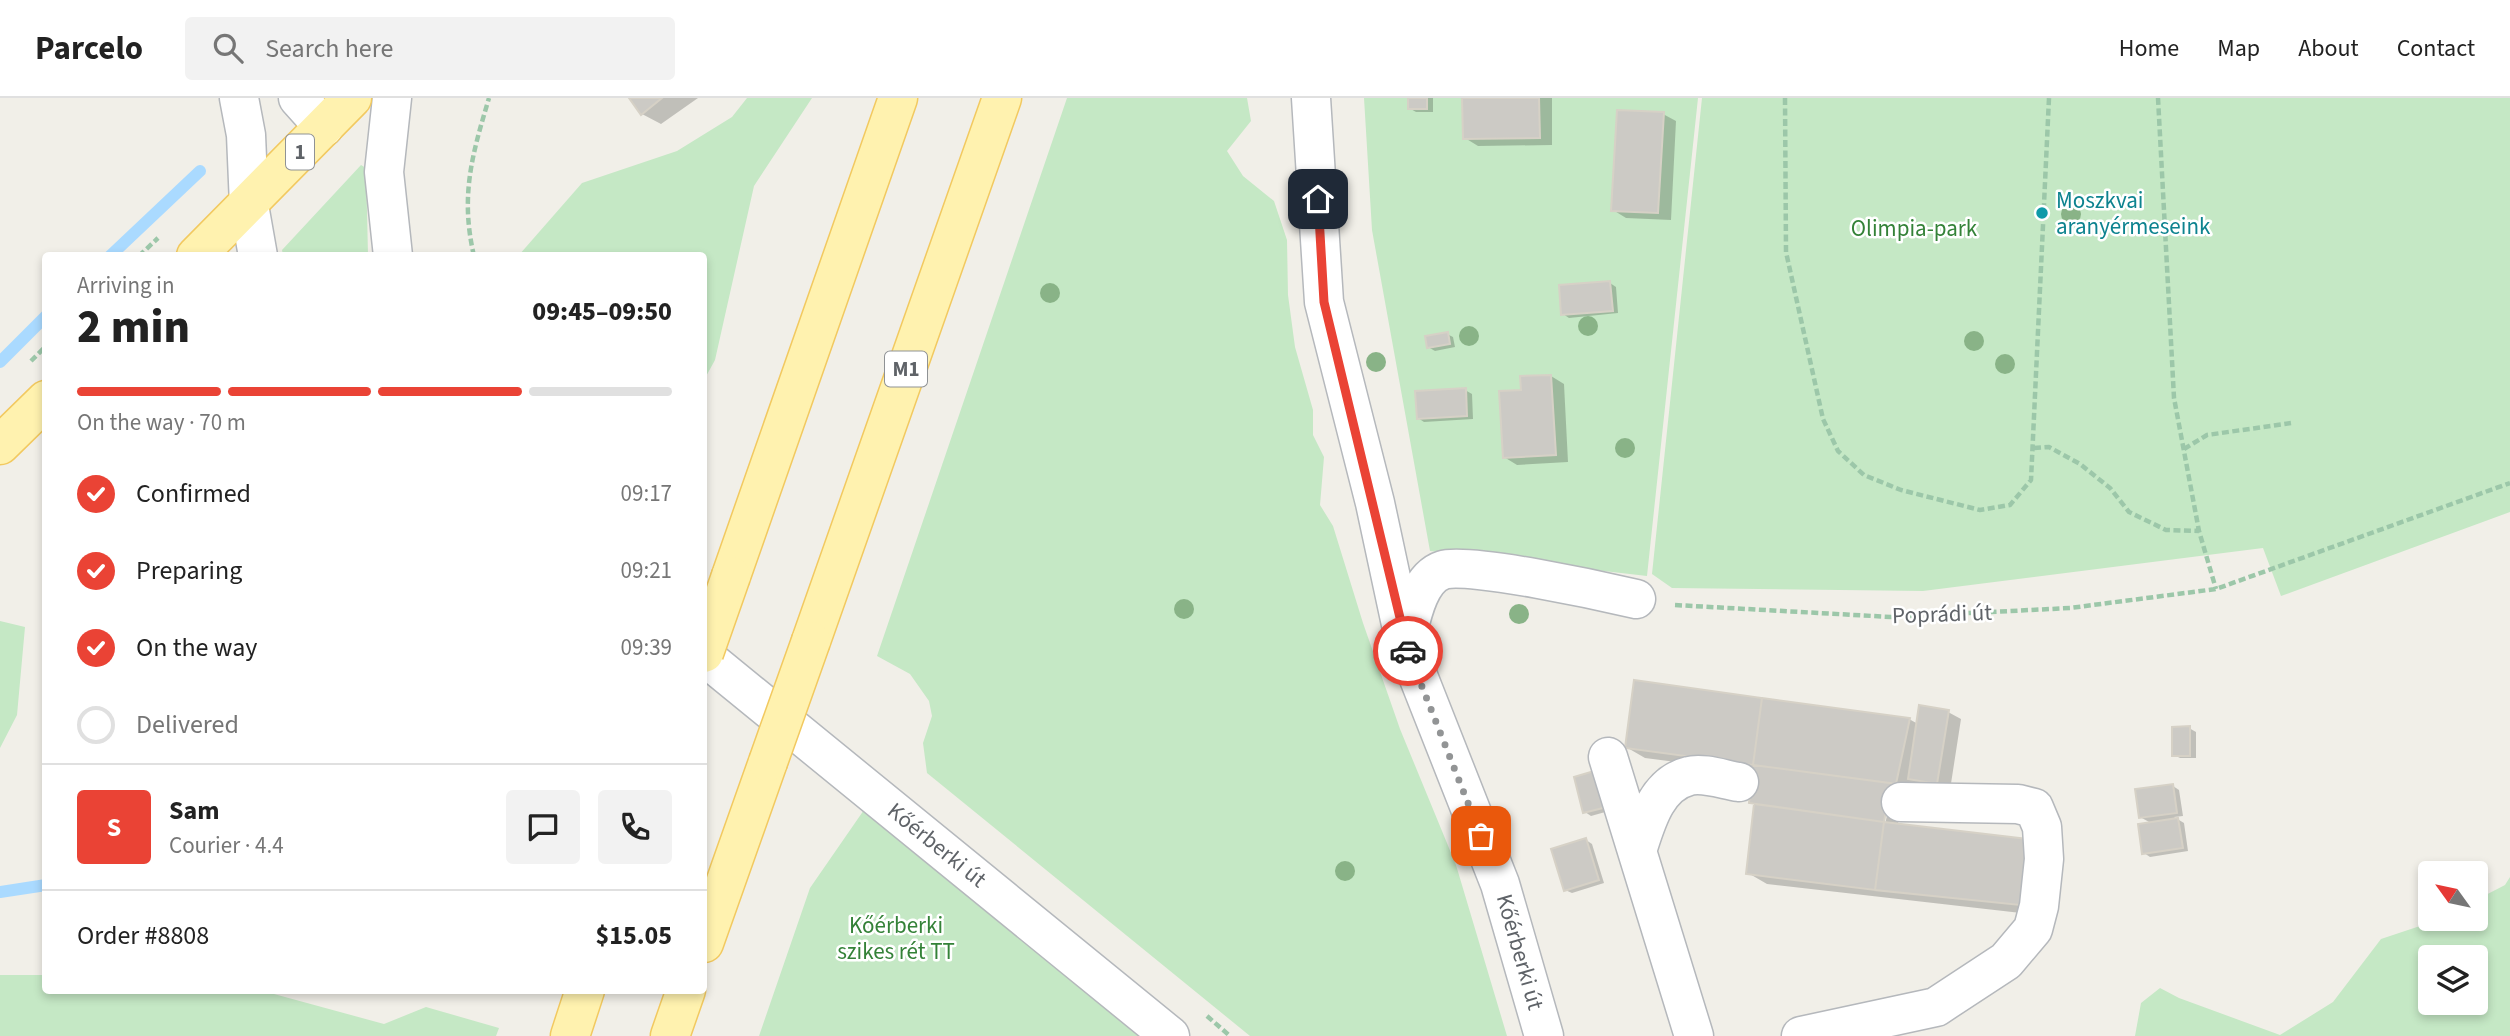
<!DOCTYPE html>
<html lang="en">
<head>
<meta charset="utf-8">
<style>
  body { margin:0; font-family:"Source Sans 3",sans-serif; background:#f2f2f2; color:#222; height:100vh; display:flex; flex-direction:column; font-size:26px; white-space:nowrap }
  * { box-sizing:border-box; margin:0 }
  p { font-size:23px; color:#767676 }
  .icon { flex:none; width:38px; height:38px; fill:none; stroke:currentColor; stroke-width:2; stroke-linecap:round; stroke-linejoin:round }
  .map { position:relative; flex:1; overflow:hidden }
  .drawer { position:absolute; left:42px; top:154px; width:665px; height:742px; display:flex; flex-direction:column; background:#fff; border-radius:7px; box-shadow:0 4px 10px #0003 }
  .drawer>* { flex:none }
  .needle { width:46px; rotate:303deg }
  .buttons { position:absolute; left:2418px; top:763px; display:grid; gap:14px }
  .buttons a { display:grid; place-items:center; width:70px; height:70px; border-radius:7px; background:#fff; box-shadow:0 4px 10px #0003; font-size:35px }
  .pin { position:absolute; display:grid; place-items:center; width:60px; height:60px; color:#fff; margin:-30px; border-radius:14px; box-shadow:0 4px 10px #0006 }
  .courier { position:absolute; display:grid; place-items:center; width:70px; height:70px; margin:-35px; border:5px solid #ea4335; border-radius:50%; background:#fff; color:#222; box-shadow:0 2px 9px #0007 }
  .overview em { font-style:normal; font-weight:800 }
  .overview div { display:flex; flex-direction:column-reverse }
  .overview { display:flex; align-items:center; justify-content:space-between; height:119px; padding:0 35px }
  h1 { font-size:46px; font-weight:800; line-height:52px }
  .bar { display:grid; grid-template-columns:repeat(4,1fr); gap:10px 7px; align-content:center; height:84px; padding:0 35px }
  .bar i { height:9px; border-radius:5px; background:#e0e0e0 }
  .bar .active { background:#ea4335 }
  .bar p { grid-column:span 4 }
  .line { display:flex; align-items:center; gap:18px; padding:0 35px; border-top:2px solid #e0e0e0 }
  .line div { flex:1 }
  .round { display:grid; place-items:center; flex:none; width:74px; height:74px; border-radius:7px; background:#f2f2f2 }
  ol { padding:0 35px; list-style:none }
  li { display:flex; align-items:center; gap:21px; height:77px }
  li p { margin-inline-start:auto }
  li .icon { padding:7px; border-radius:50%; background:#ea4335; color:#fff; stroke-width:4 }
  li:last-child { color:#767676 }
  li i { width:38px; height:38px; border:4px solid #e0e0e0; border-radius:50% }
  header { display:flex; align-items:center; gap:42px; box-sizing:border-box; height:98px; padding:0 35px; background:#fff; border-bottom:2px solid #e0e0e0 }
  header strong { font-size:33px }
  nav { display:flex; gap:38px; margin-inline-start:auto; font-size:24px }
  .search { width:490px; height:63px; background:#f2f2f2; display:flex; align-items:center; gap:18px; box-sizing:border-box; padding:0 24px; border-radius:7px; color:#767676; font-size:26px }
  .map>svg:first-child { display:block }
  .green { fill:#c5e8c5; fill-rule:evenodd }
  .shadow { fill:#0003; fill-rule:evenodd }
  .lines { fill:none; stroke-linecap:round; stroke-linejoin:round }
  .stream { stroke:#aadaff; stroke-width:12 }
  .building { fill:#cccac5; stroke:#d6d1c6; stroke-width:2 }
  .minor-casing { stroke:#b5b8bc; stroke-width:41 }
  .major-casing { stroke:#f2c960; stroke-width:41 }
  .path { stroke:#9cc7a9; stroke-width:4.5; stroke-dasharray:7 3.5; stroke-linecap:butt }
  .minor { stroke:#fff; stroke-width:38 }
  .major { stroke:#fff2af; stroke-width:38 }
  .major-bridge-casing { stroke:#f2c960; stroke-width:41; stroke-linecap:butt }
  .major-bridge { stroke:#fff2af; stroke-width:38 }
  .tree { fill:#89b387 }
  .done { stroke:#929495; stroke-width:7; stroke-dasharray:0 12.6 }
  .route { stroke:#ea4335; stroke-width:9 }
  .culture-dot { fill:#0f9aa8; stroke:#fff; stroke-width:2.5 }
  .labels { text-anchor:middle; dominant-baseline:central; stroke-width:5; stroke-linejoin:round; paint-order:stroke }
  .shield { fill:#fff; stroke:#8f9295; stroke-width:2 }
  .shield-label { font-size:21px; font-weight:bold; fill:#5f6368 }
  .culture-label { font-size:23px; fill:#0d838f; stroke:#fff; text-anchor:start }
  .park-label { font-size:23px; fill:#348238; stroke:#fff }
  .street-label { font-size:23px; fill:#5f6368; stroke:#fff }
</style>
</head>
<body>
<header>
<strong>Parcelo</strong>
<div class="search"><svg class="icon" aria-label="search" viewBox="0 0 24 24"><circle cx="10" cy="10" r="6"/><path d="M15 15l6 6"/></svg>Search here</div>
<nav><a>Home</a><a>Map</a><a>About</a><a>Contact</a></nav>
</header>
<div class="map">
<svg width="2510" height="938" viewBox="0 0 2510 938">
  <rect width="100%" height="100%" fill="#f1efe8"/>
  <path class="green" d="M747,0H812L754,88L715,262L704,282V158L519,157L582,85L677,53L732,19Z
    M1067,0H1247L1251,23L1227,53L1243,78L1274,103L1287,142L1288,197L1295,249L1313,312V337L1324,359L1320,407L1333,428L1363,525L1400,631L1456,767L1507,938H1250L927,675L923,645L932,618L929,603L910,576L877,558Z
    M1364,0H1698L1647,478L1430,453L1372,132Z
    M1702,0H2510V414L2281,498L2263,450L1923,493L1672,490L1652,476Z
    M361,67L366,70L368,157H283L282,152Z
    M0,523L25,529L17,617L0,650Z
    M875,696L1170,938H759L810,790Z
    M2510,779V938H2135L2141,905L2160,890L2179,900L2280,937L2333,904L2381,841L2441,821H2476V802L2505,787ZM2431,859H2476V905H2431Z
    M0,877H45L46,892L263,893L384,926L426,909L499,930L496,938H0Z"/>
  <path class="shadow" d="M631,0H698L661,26L642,16Z
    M1409,0H1433V14H1416L1409,10Z
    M1464,0H1552V47L1478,48L1465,40Z
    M1663,16L1676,23L1671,122L1626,120L1613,112Z
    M1610,185L1616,189L1618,215L1569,220L1563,216Z
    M1447,236L1453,239L1455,249L1435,253L1428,249Z
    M1551,278L1564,286L1568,364L1517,367L1504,359L1523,293Z
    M1465,292L1472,296L1473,321L1424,324L1418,320Z
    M1948,614L1961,621L1950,692L1917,685L1915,696L1904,694L1898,726L2039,817L1767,786L1748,775L1756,707L1751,704L1754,674L1645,660L1626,649L1909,621L1918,626ZM1888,692H1892L1884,732L1881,731Z
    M2189,630L2196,634V660H2180L2174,657Z
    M1576,680L1616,711L1591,718L1585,714Z
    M2173,688L2179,692L2183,718L2174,719L2184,725L2188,753L2150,759L2144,755L2151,725L2140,719Z
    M1586,742L1592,746L1604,785L1572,795L1565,792Z"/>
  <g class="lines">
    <path class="stream" d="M110,158L200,73
      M0,264L46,218
      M0,794L46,787"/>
  </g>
  <path class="building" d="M629,0H662L641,17Z
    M1408,0H1427V11H1408Z
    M1462,0H1539L1540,40L1463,41Z
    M1617,12L1664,14L1658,115L1611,113Z
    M1610,183L1613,213L1561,217L1559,187Z
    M1448,234L1450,246L1427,250L1425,238Z
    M1551,277L1556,357L1503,360L1499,293L1521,292L1520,278Z
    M1466,290L1467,318L1417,321L1415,293Z
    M1634,582L1762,600L1753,667L1625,650Z
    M1762,600L1910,620L1896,686L1753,667Z
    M1919,607L1949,612L1937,686L1908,681Z
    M2190,628V658H2172V629Z
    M1753,667L1891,685L1884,724L1749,705Z
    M1601,671L1611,708L1583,715L1574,679Z
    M2173,686L2177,715L2139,720L2135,691Z
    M1754,706L1884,724L1875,792L1746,776Z
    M2178,720L2183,750L2142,756L2138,726Z
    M1884,724L2027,741L2020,807L1875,792Z
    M1586,740L1599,782L1564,793L1551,751Z"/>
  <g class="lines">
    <g class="minor-casing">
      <path id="minor" d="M239,0L246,37L249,107L258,158
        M298,0L324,29
        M392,0L384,74L393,158
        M1311,0L1324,204L1375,405L1405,545L1500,786L1544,938
        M1406,542C1411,521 1418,480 1443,472C1469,464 1602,493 1636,501
        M704,558L1170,938
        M1608,659L1694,938
        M1637,753C1646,725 1656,686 1689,678C1703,674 1725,682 1739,684
        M1801,938L1936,909L2006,863L2033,831L2039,808L2044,761L2042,729L2034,710L2018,706L1901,704"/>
    </g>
    <g class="major-casing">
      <path id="major" d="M196,158L352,0
        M0,347L46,302
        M731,478L898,0
        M811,543L1002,0
        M704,845L768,664
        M570,938L585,892
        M670,938L686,892"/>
    </g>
    <path class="path" d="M1785,0L1786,154L1823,321L1838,353L1864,377L1901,392L1980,412L2010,407L2031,382L2049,0
      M2158,0L2174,300L2199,433L2216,491
      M139,158L158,140
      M474,158C460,98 472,57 489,0
      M31,263L46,248
      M2034,350L2049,349L2080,366L2110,390L2129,414L2166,432L2199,433
      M2184,351L2207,337L2291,325
      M1675,507L1891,519L2070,510L2216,491L2510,385
      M1207,918L1230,938"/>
    <use href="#minor" class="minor"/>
    <use href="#major" class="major"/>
    <g class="major-bridge-casing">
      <path id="major-bridge" d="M704,555L731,478
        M768,664L811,543"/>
    </g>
    <use href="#major-bridge" class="major-bridge"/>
  </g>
  <g class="tree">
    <circle cx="2071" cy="116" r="10"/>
    <circle cx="1050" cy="195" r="10"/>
    <circle cx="1588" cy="228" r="10"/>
    <circle cx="1469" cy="238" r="10"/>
    <circle cx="1974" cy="243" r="10"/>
    <circle cx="1376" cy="264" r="10"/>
    <circle cx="2005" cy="266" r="10"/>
    <circle cx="1625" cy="350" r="10"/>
    <circle cx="1184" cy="511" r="10"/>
    <circle cx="1519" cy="516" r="10"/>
    <circle cx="1345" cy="773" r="10"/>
  </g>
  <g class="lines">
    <path class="done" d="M1408,553L1481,738"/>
    <path class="route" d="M1318,101L1324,204L1408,553"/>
  </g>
  <circle class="culture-dot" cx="2042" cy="115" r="7"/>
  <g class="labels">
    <g class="shield">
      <rect x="286" y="36.5" width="28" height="35" rx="5"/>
      <rect x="885" y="253.5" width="42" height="35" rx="5"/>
    </g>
    <g class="shield-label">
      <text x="300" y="54">1</text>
      <text x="906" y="271">M1</text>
    </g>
    <g class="culture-label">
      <text x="2056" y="102">Moszkvai<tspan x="2056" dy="26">aranyérmeseink</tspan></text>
    </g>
    <g class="park-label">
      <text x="1914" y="130">Olimpia-park</text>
      <text x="896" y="827">Kőérberki<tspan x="896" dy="26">szikes rét TT</tspan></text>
    </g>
    <g class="street-label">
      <text transform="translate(1942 516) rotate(-2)">Poprádi út</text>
      <text transform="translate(937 747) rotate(39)">Kőérberki út</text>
      <text transform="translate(1520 854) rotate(74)">Kőérberki út</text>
    </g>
  </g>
</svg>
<div class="buttons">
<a><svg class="needle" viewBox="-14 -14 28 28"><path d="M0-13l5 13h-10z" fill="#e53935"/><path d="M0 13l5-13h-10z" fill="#767676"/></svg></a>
<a><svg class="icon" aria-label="layers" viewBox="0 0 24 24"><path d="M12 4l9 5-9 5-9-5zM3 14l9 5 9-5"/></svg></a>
</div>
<div class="pin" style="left:1481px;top:738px;background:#ea580c"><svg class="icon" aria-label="bag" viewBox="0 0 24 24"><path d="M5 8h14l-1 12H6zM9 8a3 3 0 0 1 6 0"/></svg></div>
<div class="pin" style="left:1318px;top:101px;background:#1f2937"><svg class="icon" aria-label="home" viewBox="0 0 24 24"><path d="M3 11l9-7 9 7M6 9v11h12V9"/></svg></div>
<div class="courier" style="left:1408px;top:553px"><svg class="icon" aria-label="car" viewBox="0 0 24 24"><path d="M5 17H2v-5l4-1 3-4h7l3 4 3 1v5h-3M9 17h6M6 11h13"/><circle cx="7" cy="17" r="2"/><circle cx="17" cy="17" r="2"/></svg></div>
<section class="drawer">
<div class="overview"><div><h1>2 min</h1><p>Arriving in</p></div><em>09:45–09:50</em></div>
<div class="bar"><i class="active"></i><i class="active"></i><i class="active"></i><i></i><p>On the way · 70 m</p></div>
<ol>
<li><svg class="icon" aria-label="check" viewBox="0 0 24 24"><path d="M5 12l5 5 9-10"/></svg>Confirmed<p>09:17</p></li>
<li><svg class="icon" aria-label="check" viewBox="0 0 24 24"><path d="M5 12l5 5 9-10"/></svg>Preparing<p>09:21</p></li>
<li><svg class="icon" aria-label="check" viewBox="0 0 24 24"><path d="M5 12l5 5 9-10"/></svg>On the way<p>09:39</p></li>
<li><i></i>Delivered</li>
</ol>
<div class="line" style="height:126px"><b class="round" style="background:#ea4335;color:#fff">S</b><div><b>Sam</b><p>Courier · 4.4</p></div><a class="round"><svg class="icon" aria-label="chat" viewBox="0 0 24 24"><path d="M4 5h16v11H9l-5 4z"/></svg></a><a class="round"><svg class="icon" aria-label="phone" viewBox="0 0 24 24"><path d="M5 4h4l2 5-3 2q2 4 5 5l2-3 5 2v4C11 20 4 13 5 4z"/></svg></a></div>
<div class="line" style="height:91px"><div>Order #8808</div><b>$15.05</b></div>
</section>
</div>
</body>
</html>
